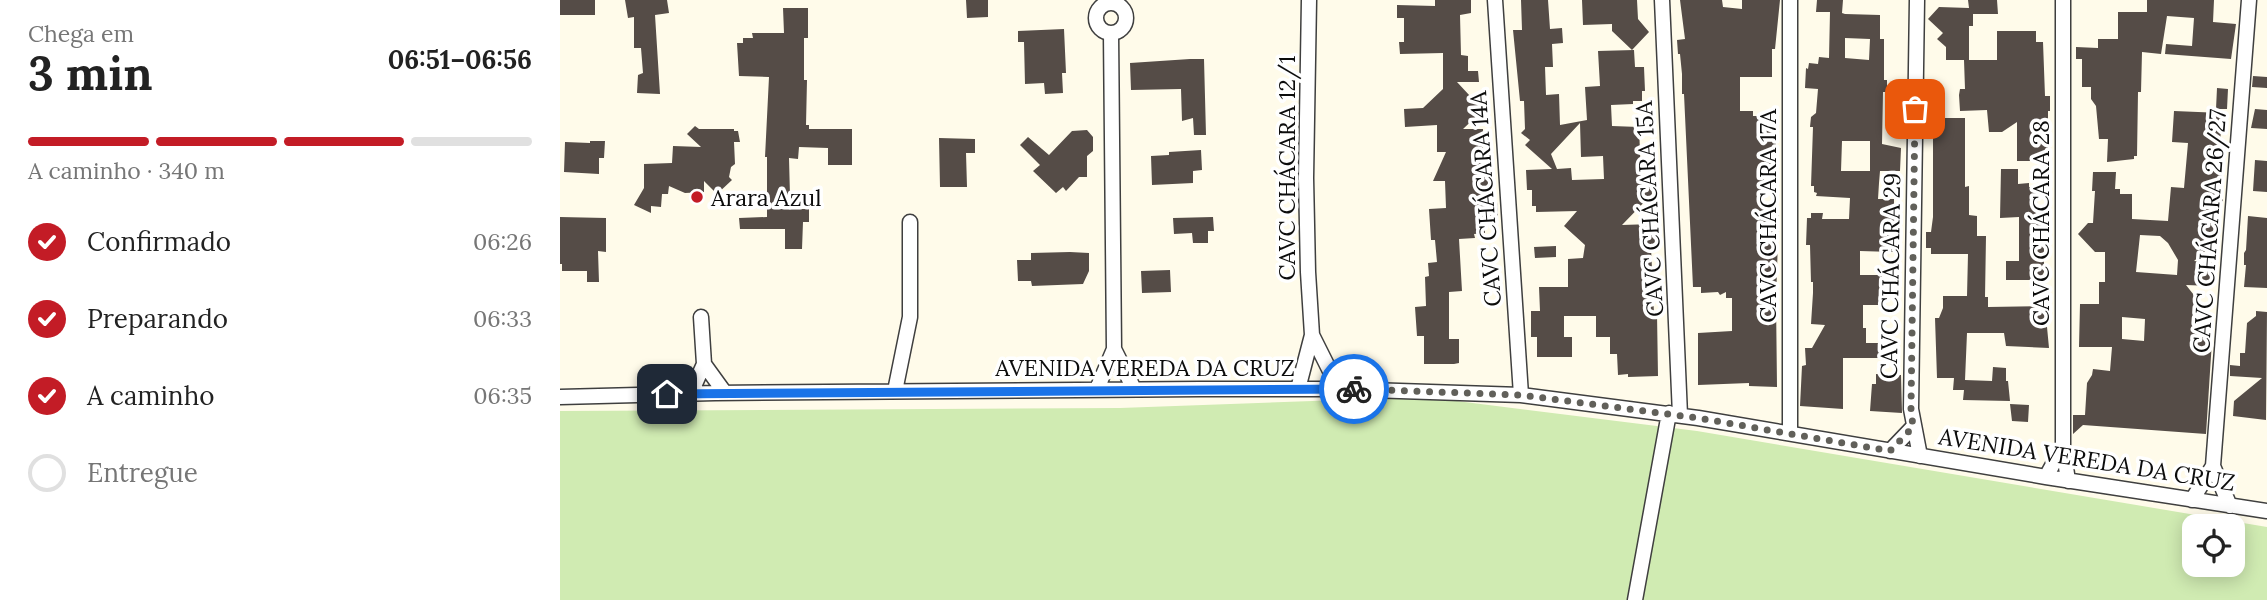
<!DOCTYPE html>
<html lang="pt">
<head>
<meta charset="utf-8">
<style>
  body { margin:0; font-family:Lora,serif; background:#f2f2f2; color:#222; height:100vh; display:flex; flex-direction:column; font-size:26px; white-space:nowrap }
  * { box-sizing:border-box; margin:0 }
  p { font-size:23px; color:#767676 }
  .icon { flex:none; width:38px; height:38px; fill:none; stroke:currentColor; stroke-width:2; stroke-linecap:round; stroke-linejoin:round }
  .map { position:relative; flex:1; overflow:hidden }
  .drawer { display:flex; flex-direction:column; background:#fff; width:560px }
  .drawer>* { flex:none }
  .tools { position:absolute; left:1622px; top:514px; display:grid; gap:14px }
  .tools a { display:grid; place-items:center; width:63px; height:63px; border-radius:14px; background:#fff; box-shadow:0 4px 18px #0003; font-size:35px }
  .pin { position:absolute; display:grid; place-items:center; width:60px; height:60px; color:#fff; margin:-30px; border-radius:14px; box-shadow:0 4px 10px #0006 }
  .courier { position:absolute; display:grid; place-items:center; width:70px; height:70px; margin:-35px; border:5px solid #1a73e8; border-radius:50%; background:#fff; color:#222; box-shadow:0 2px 9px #0007 }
  .head em { font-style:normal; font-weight:800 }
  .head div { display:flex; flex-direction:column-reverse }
  .head { display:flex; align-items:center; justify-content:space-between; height:119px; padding:0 28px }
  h1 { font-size:46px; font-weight:800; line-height:52px }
  .bar { display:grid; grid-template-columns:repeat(4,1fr); gap:10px 7px; align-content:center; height:84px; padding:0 28px }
  .bar i { height:9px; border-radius:5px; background:#e0e0e0 }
  .bar .on { background:#c31c26 }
  .bar p { grid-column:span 4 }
  ol { padding:0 28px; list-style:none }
  li { display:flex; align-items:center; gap:21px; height:77px }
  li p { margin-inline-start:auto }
  li .icon { padding:7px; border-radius:50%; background:#c31c26; color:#fff; stroke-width:4 }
  li:last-child { color:#767676 }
  li i { width:38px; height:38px; border:4px solid #e0e0e0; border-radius:50% }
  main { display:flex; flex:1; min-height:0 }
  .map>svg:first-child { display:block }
  .green { fill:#d0ebb2; fill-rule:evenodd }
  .building { fill:#554c47; fill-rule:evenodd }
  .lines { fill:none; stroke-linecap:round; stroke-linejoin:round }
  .minor-casing { stroke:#3f3f3f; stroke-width:17 }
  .minor { stroke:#fff; stroke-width:14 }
  .done { stroke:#61605a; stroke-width:7; stroke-dasharray:0 12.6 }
  .route { stroke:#1a73e8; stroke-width:9 }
  .poi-dot { fill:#c31c26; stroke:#fff; stroke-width:2.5 }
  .labels { text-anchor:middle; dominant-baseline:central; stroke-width:7; stroke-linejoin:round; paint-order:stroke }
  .street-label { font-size:23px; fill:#0c0c0c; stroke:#fff }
  .poi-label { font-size:23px; fill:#0c0c0c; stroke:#fff; text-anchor:start }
</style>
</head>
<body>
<main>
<section class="drawer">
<div class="head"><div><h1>3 min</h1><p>Chega em</p></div><em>06:51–06:56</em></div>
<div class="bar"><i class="on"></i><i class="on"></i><i class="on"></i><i></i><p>A caminho · 340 m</p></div>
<ol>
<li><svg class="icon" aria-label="check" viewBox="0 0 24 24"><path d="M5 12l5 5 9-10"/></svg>Confirmado<p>06:26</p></li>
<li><svg class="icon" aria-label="check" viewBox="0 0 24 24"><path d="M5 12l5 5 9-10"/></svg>Preparando<p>06:33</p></li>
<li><svg class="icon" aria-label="check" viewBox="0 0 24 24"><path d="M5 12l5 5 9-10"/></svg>A caminho<p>06:35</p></li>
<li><i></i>Entregue</li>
</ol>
</section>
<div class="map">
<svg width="1707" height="600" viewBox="0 0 1707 600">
  <rect width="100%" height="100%" fill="#fffbea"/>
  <path class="green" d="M865,397L1137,431L1707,527V600H0V411L560,408ZM1634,527H1673V565H1634Z"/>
  <path class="building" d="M0,0H35V15H0Z
    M65,0H107L109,13L95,15L100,94L77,93L78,75L83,73L81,48H74V17L68,18Z
    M406,0H428V17L407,18Z
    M875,0H911V13L900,15L901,55L908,56V71H918L919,82H897L923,110L903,129H923V166H928L930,202H937L938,216L937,218L924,219L925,233L914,234L915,238L899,239L902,291L889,292V339H899V363L894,364H864V336H857L855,307L866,306L865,277L869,276L868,263L877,262L875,240H871L869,209L886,208L885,181H873L886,152H877V125L845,127L844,109L863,108L883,89V53L840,54L839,42H844V18H837V5L875,6Z
    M961,0H988L990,29L1002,28L1003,43L992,44L993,67H985L986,95L999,94L1000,125L1027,120L1025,87L1040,86L1038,51L1074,50L1075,67H1084L1085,91H1082V101H1073V104L1051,105L1052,126L1079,127L1081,177H1087V181H1091L1092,194L1062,225L1093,224V236H1096V246L1091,247L1094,314H1097L1098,376L1068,377V374L1058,375L1057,354H1050V337H1036V316H1004V337H1012V357H977V337H971V311H980L979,287H1008V259L1023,258L1025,245L1004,226L1017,211L976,212V206H972V190H967L966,170L992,169L965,145L970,140L961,133L965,129L964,101H960L953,30H962ZM1020,123L1021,157L1043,156L1044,179L1012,180L1011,168L997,169L991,154Z
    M1022,0H1077L1078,19L1089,32L1072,50L1052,31V24L1023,25Z
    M1120,0H1162L1163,7L1182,9V0H1220L1215,49H1212V77H1180V111H1193V116H1213V129H1216V165H1204V209H1219L1216,300L1217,387L1189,386V383L1138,385V333L1172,331V298H1166V292L1160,295L1158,292L1141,293V287H1133L1124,94H1122V74L1120,54H1118L1117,40L1125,39Z
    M1257,0H1283L1282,13L1285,14L1320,15V39H1324V80H1327V92H1323L1322,144L1341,148L1340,171H1320L1319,183L1318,199H1334V210H1337L1338,219L1341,218L1340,234L1336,235V242H1333V252L1300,251V275H1322V305H1303V328H1306V343H1325V358H1283V409L1240,406L1242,366L1246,365L1245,348H1252L1265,325L1251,324L1253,293V282H1251L1250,245H1246L1247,218H1251V213H1263L1262,219H1289L1290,198L1256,196L1257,193L1254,192V186H1251L1253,127H1250L1251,117L1256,113L1258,89L1245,88L1246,68L1248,69L1249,63L1258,64L1259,57L1269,58L1270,12H1256ZM1285,38L1310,39L1309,60L1285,58ZM1282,141H1310V171H1281Z
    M1408,0H1437L1438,14H1413V26H1409V60H1437V31H1476V42H1483L1485,96H1490V111H1488V154H1484V161H1457V122L1442,132H1429L1427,110L1400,111L1399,95L1400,89H1405L1404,60H1386V47L1377,39L1383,33L1368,19L1379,7L1409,8Z
    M1587,0H1654L1653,22L1676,24L1671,59L1605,54L1606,44L1632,46L1634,18L1607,16L1601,54L1582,52L1581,92H1578L1577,156H1574V159L1547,162L1548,139H1539L1536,106L1531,99V87H1522V59H1516V47L1538,48V39H1558V12H1587Z
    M223,8H248V38H244V80H247L246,125H249V129H292V165H268V148L239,147L238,159L229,158L230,196H242V209H249V222H243L242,249H225V229H180L179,218L207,217V157H205L209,77L179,76L177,43H183V38H193L192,33H224Z
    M504,29L506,73H502L503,93L485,94L484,83L465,84L464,42H458V31Z
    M630,59H644L646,135H634L633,118L622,121L621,89L571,90L570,63Z
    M1693,76L1707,77V88L1692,87Z
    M1657,88L1668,89L1667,109H1656Z
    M1695,109L1707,110V129L1691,128Z
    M1614,111L1662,113L1659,160H1662V179L1658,193L1663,194V201L1657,206L1656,212L1654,237L1657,241L1634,261L1654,263L1652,286L1626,285L1637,299V308H1640L1639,324L1653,325L1646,434L1523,425L1513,434V415H1525L1527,383L1532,375L1533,369L1550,371L1552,347H1519L1520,304H1539V282H1545V252H1535L1518,234L1528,223H1533L1535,191H1532L1533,172H1556L1555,189H1560V194H1572V219L1608,221L1611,187L1624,188L1628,143L1612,142ZM1580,235L1600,236L1608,243L1618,260L1617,275L1576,272ZM1562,317L1585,319L1584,341L1562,339Z
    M1373,118H1405V187L1409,186V215L1417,216V236H1426L1425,297H1428V307L1485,306L1489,348L1446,346L1444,333H1407L1405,380L1432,381L1433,367L1446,368V381H1448L1450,401L1403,400L1404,390H1393L1394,378H1377L1375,318H1379L1383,308V296H1407L1408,254H1371V248H1366V232H1371L1373,217Z
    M135,126L139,129H174V131H178L180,142H174L175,164L171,167L169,177L172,180L157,194L144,181V192L125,193L109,186L108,194H102L101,207L91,206V213L74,205L84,188V164L112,163L113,146L141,147L127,134Z
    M527,130L533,137V151L527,156V177H519L506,191L503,187L496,193L473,171L480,165L460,145L468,137L489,155L512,131Z
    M379,138L415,139V153H406L407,187H380Z
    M30,141H45L44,158H39V174L4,172L5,142L30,143Z
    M641,150L642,170L633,171V183L592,185L591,156L609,155V152Z
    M1695,160L1707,161V192L1693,191Z
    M1441,169H1458V184L1469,183V187L1478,186L1476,223H1482L1483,236H1484V272L1480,280H1446V261H1459V217L1440,218Z
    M1688,216L1707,218V288L1684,287L1686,265H1684V253L1686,250Z
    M0,217L46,218V252L38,251L39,282H27V271H2V264H0Z
    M653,217L654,231H648V243H633L632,233L614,234L613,218Z
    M996,246V257L975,258L974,247Z
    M510,252L529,253V271L523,284L472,286L471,281H458L457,260H471V253Z
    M610,270L611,292L582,293L581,271Z
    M1696,311L1707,312L1706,420L1673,416L1674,401L1702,378L1670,376V365L1680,366V353H1685L1687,323L1696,316Z
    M1316,374L1341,375L1342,413L1310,411L1312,384H1316Z
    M1450,404L1469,405L1468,422L1452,421Z"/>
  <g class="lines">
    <g class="minor-casing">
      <path id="minor" d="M935,0L961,395
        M1102,0L1120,415
        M1357,0L1351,409L1360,456
        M1503,0V446L1508,481
        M536 18a15 15 0 1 1 30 0a15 15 0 1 1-30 0Z
        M752,335L779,389
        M554,349L574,389
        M144,364L165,393
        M537,389L554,349L551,33
        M738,389L752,335L748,272L746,178L749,0
        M335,391L350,317V222
        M131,393L144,364L141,317
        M0,397L155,393L640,389H779L961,395L1138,418L1486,477L1707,511
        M1230,433V0
        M1330,451L1353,427
        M1653,466L1670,506
        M1486,477L1503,446
        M1632,500L1653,466L1689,0
        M1075,600L1109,413"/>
    </g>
    <use href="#minor" class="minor"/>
  </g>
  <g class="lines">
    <path class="done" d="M794,389L961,395L1138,418L1330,451L1353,427L1351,409L1355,109"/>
    <path class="route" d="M107,394L794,389"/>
  </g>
  <circle class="poi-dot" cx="137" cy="197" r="7"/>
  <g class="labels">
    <g class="street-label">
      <text transform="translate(726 168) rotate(-90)">CAVC CHÁCARA 12/1</text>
      <text transform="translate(925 199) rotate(-94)">CAVC CHÁCARA 14A</text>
      <text transform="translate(1089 209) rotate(-93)">CAVC CHÁCARA 15A</text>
      <text transform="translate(1207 216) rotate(-90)">CAVC CHÁCARA 17A</text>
      <text transform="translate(1480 223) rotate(-90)">CAVC CHÁCARA 28</text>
      <text transform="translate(1649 231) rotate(-86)">CAVC CHÁCARA 26/27</text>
      <text transform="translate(1330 276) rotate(-89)">CAVC CHÁCARA 29</text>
      <text x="585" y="367">AVENIDA VEREDA DA CRUZ</text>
      <text transform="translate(1527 459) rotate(9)">AVENIDA VEREDA DA CRUZ</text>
    </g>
    <g class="poi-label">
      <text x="151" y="197">Arara Azul</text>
    </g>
  </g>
</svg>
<div class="tools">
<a><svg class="icon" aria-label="locate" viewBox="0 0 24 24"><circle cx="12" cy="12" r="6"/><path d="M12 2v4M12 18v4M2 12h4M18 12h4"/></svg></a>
</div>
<div class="pin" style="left:1355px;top:109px;background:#ea580c"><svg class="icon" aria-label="bag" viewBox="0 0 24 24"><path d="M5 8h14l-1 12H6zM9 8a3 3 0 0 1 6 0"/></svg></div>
<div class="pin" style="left:107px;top:394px;background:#1f2937"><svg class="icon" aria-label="home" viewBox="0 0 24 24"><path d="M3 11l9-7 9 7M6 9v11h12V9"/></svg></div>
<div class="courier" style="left:794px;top:389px"><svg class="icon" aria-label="bike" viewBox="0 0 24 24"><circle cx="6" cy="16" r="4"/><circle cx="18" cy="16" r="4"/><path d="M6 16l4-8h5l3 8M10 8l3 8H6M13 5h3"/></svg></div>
</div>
</main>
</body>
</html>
